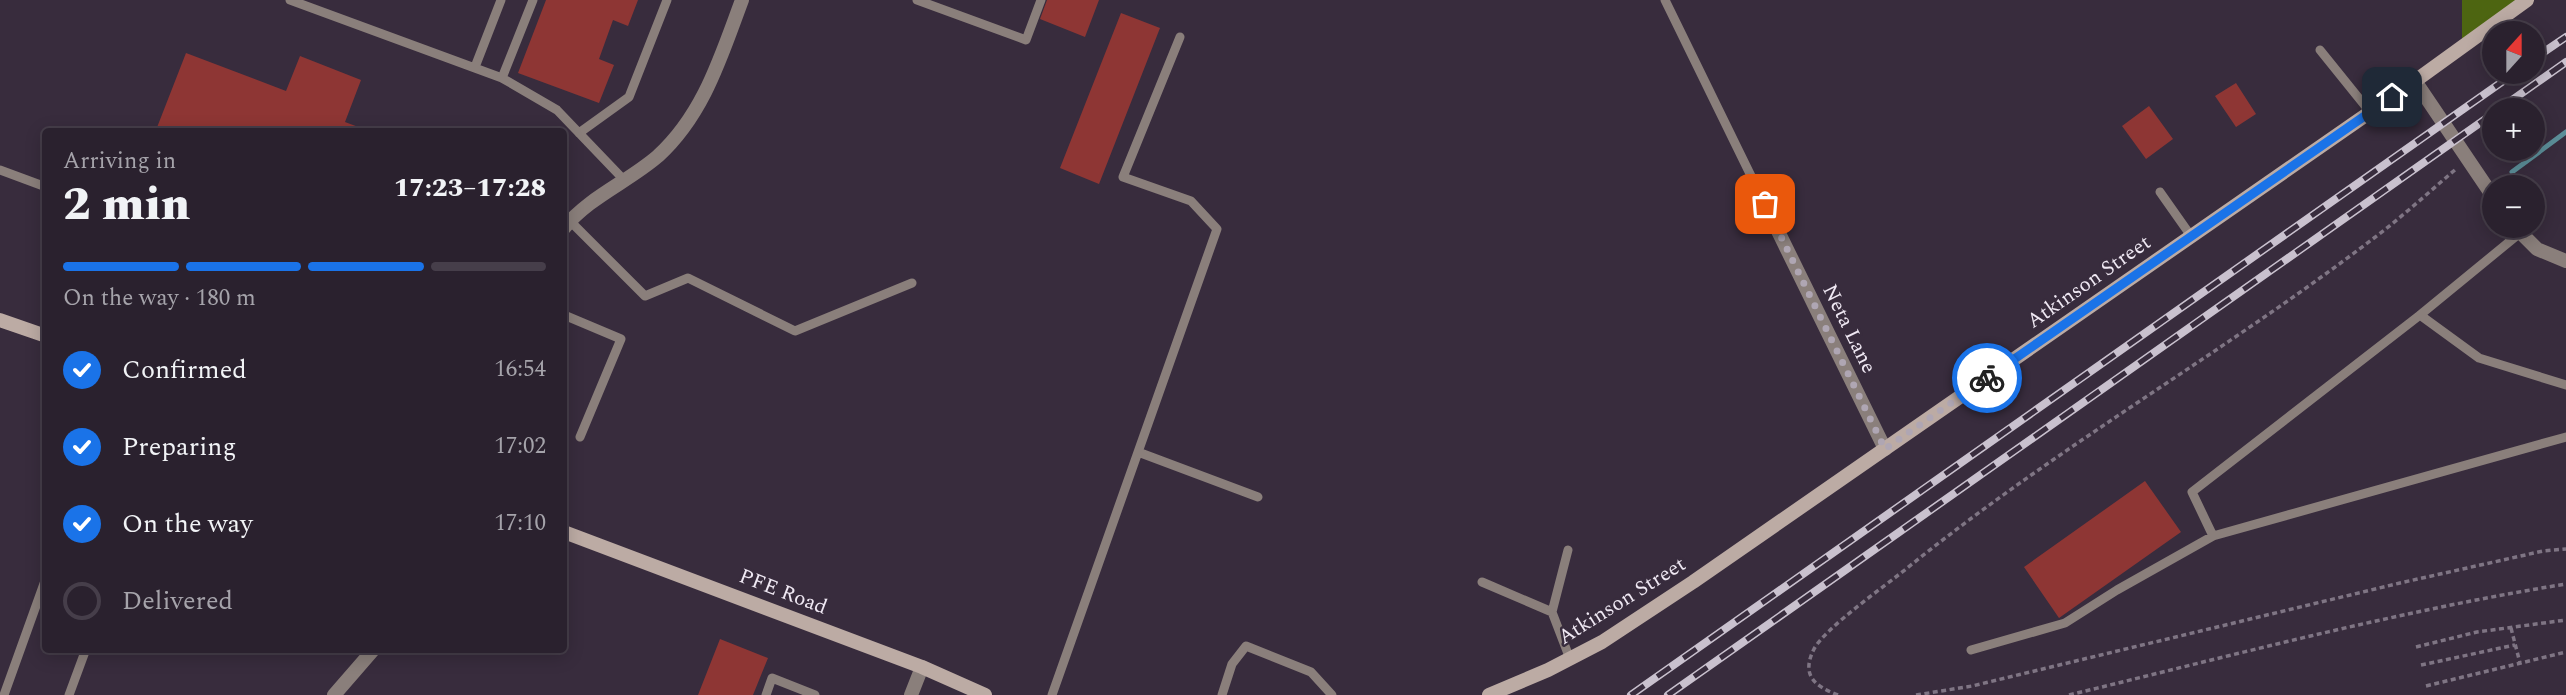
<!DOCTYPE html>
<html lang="en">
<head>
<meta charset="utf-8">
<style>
  body { margin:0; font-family:Spectral,serif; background:#362e3a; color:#f1f3f6; height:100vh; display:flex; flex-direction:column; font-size:26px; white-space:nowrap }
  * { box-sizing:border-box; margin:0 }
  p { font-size:23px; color:#a5a3aa }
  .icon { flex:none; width:38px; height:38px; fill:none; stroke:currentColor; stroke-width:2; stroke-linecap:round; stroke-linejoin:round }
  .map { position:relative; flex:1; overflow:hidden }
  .drawer { position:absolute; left:42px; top:128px; width:525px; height:525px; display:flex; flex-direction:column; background:#2a212e; border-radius:7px; box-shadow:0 4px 18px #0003,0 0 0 2px #463e4a }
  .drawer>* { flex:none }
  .needle { width:46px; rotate:21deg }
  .controls { position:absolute; left:2482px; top:21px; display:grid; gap:14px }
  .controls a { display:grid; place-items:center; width:63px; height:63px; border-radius:50%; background:#2a212e; box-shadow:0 4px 18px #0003,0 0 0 2px #463e4a; font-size:35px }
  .pin { position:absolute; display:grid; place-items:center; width:60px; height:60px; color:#fff; margin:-30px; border-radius:14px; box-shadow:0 4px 10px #0006 }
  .courier { position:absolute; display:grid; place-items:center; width:70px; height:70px; margin:-35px; border:5px solid #1a73e8; border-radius:50%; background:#fff; color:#222; box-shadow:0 2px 9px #0007 }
  .headline em { font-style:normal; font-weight:800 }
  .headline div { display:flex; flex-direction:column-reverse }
  .headline { display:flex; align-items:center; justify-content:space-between; height:119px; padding:0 21px }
  h1 { font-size:46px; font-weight:800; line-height:52px }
  .bar { display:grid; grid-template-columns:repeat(4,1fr); gap:10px 7px; align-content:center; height:84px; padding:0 21px }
  .bar i { height:9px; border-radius:5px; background:#463e4a }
  .bar .on { background:#1a73e8 }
  .bar p { grid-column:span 4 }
  ol { padding:0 21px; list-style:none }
  li { display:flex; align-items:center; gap:21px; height:77px }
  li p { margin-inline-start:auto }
  li .icon { padding:7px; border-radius:50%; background:#1a73e8; color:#fff; stroke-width:4 }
  li:last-child { color:#a5a3aa }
  li i { width:38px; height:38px; border:4px solid #463e4a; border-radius:50% }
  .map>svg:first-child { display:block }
  .green { fill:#4d6511 }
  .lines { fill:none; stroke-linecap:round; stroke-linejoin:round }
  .stream { stroke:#5c8f99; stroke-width:5 }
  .building { fill:#8e3634 }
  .path { stroke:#7f7584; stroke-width:3.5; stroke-dasharray:5 3.5; stroke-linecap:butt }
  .service { stroke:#8a7f7b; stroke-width:9 }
  .minor { stroke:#8a7f7b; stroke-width:14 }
  .secondary { stroke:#bcaba4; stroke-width:14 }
  .rail-casing { stroke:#c9c1ce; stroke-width:8 }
  .rail { stroke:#382c3d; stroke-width:5; stroke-dasharray:16; stroke-linecap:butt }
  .done { stroke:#afa6b3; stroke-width:7; stroke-dasharray:0 12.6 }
  .route { stroke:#1a73e8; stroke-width:9 }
  .labels { text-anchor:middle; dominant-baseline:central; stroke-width:5; stroke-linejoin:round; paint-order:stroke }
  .street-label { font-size:21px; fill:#efe8f3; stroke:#382c3d }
</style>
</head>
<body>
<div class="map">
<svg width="2566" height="695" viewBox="0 0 2566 695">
  <rect width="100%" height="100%" fill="#382c3d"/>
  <path class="green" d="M2462,0H2528L2462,47Z"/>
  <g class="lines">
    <path class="stream" d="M2512,172L2566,132"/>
  </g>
  <path class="building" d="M546,0H638L628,26L613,20L599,59L614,65L599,103L518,73Z
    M1047,0H1099L1085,37L1040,19Z
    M1121,13L1160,28L1099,184L1060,168Z
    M186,53L286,91L300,56L361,80L345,122L369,131L156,130Z
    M2236,83L2256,114L2236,127L2215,96Z
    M2149,106L2173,139L2146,159L2122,126Z
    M2145,481L2181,532L2059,618L2024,567Z
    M720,639L768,658L753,695H698Z"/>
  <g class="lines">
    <path class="path" d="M2511,628L2520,663
      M2416,647L2477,632L2566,620
      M2421,665L2515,645
      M2426,686L2566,652
      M1838,695C1814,686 1801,675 1814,649C1825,628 1885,586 1906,569C2055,448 2222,354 2374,238C2402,217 2429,192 2456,169
      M1916,695L1972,686L2400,583L2543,551L2566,549
      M2069,695C2234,655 2398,611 2566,584"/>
    <path class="service" d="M290,0L502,78L557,110L625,181
      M917,0L1026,40L1041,0
      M1665,0L1776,227
      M2320,50L2370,112
      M475,67L501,0
      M502,78L533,0
      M579,133L629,97L667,0
      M0,170L46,187
      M2160,192L2191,236
      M570,221L645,296L688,278L795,331L912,283
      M564,315L621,339L580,437
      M2420,315L2479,358L2566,385
      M1138,452L1258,497
      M2213,536L2192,492L2420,315L2520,233
      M1568,550L1552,612L1570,659
      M1482,582L1552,612
      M1971,650L2065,623L2117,590L2213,536L2566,437
      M4,695L46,578
      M69,695L86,649
      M766,695L772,678L815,695
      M1052,695L1217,229L1191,201L1123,177L1180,37
      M1222,695L1232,664L1246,646L1311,672L1332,695"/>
    <path class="minor" d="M2415,81L2494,198
      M2514,226L2537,249L2566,261
      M1776,227L1885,449
      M564,228C589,197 628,182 658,156C704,114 721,56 742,0
      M334,695L374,649
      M911,695L922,667"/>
    <path class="secondary" d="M0,320L46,336
      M564,532L922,667L985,695
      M1489,695L1548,670L1602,642L1693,582L2415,81L2527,0"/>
    <g class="rail-casing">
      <path id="rail" d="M2532,60L2566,37
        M2498,110L2566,62
        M1631,695L2516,72
        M1668,695L2494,113"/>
    </g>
    <use href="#rail" class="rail"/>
  </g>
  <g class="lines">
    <path class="done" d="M1765,204L1885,449L1987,378"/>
    <path class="route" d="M1987,378L2392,97"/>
  </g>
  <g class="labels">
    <g class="street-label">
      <text transform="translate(2089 282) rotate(-35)">Atkinson Street</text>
      <text transform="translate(1849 329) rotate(64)">Neta Lane</text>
      <text transform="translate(783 592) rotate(21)">PFE Road</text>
      <text transform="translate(1622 601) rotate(-32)">Atkinson Street</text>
    </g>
  </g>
</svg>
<div class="controls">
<a><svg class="needle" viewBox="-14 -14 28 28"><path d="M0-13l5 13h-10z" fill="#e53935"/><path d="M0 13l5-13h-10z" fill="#a5a3aa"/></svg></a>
<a>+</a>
<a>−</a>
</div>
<div class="pin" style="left:1765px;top:204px;background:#ea580c"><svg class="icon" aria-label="bag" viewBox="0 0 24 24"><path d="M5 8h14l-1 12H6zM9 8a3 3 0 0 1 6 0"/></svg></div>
<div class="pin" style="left:2392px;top:97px;background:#1f2937"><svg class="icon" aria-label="home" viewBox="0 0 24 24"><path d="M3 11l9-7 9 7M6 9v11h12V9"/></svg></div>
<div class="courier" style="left:1987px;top:378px"><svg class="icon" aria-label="bike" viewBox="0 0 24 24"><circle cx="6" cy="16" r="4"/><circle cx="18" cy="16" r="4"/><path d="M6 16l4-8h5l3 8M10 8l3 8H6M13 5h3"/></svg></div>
<section class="drawer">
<div class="headline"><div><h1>2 min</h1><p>Arriving in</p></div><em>17:23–17:28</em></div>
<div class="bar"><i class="on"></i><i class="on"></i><i class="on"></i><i></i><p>On the way · 180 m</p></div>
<ol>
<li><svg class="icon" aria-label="check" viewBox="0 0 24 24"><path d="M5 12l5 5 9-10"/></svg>Confirmed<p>16:54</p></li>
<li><svg class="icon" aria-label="check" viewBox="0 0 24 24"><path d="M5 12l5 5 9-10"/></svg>Preparing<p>17:02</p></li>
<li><svg class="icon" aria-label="check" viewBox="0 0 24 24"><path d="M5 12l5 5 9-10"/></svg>On the way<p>17:10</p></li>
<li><i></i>Delivered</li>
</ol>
</section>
</div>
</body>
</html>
